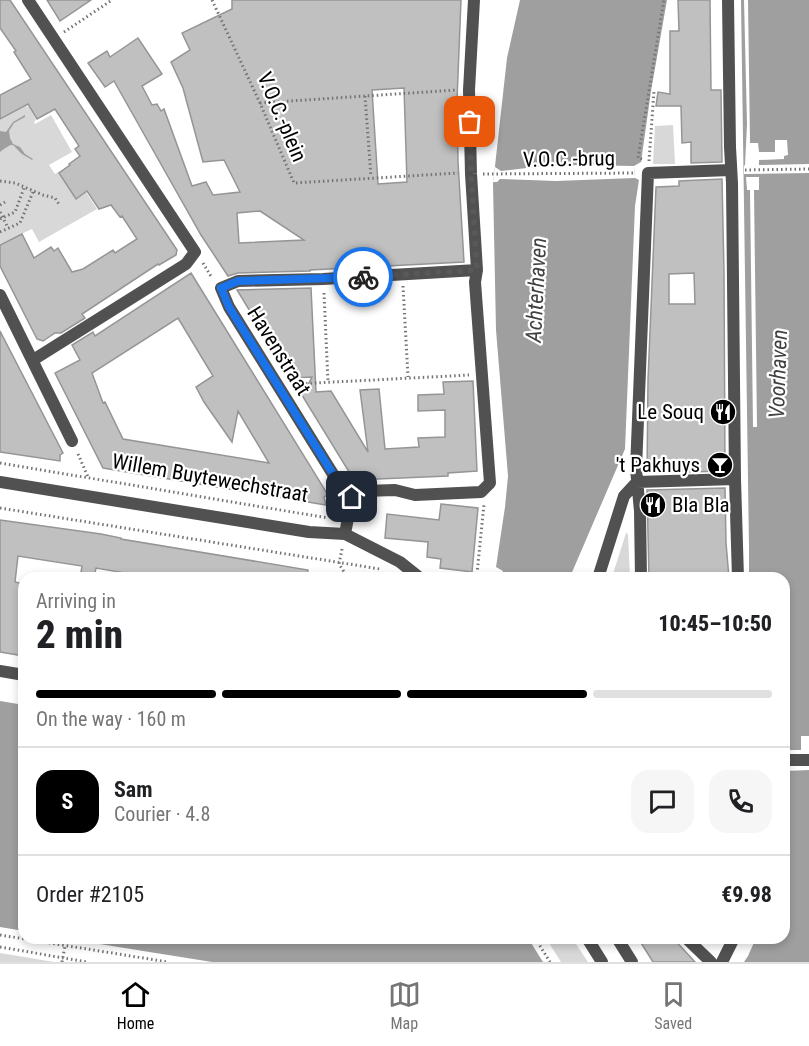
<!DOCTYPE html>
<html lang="en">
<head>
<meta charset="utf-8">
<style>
  body { margin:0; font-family:"Roboto Condensed",sans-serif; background:#f6f6f6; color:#202124; height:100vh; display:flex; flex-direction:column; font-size:22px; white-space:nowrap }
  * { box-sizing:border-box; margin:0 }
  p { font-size:20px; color:#757577 }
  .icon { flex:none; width:33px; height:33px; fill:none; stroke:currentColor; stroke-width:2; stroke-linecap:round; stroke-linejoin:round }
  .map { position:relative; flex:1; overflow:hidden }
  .drawer { position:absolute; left:18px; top:572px; width:772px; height:372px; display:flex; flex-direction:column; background:#fff; border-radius:18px; box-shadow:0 3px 9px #0003 }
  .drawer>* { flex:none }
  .pin { position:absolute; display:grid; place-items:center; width:51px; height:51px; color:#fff; margin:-26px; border-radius:12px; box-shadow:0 3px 9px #0006 }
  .courier { position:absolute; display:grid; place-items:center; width:60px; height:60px; margin:-30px; border:4px solid #1a73e8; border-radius:50%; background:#fff; color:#222; box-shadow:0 2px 8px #0007 }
  .summary em { font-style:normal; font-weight:800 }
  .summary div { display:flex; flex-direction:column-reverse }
  .summary { display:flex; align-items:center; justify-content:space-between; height:102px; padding:0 18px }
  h1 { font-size:39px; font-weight:800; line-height:45px }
  .bar { display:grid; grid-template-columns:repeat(4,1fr); gap:9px 6px; align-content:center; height:72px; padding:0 18px }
  .bar i { height:8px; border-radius:4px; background:#e0e0e0 }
  .bar .selected { background:#000 }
  .bar p { grid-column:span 4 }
  .line { display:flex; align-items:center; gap:15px; padding:0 18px; border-top:2px solid #e0e0e0 }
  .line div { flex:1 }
  .round { display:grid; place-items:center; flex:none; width:63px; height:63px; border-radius:18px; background:#f6f6f6 }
  .dock { display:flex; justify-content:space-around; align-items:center; height:84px; border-top:2px solid #e0e0e0; background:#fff; font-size:16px; color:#757577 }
  .dock a { display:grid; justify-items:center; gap:3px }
  .dock .selected { color:#000 }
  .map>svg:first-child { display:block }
  .green { fill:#d8d8d8 }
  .water { fill:#9f9f9f }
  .pier { fill:#fff }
  .building { fill:#c0c0c0; stroke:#959595; stroke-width:1.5; fill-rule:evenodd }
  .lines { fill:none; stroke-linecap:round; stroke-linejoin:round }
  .path { stroke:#737373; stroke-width:3; stroke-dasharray:1.5 3; stroke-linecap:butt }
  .minor { stroke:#515151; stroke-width:12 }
  .done { stroke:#595959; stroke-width:6; stroke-dasharray:0 10.8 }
  .route { stroke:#1a73e8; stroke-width:8 }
  .labels { text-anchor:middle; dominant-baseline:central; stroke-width:4.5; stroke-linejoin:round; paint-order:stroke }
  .street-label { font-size:21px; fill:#000; stroke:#fff }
  .poi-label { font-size:21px; fill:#000; stroke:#fff; text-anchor:end }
  .water-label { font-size:22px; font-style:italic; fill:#404040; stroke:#fff }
</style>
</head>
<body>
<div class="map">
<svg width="809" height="962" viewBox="0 0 809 962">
  <rect width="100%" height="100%" fill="#fff"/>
  <path class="green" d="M26,106L29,107L36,120L34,122L35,124L51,115L72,152L49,165L55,174L69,166L97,209L39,242L32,229L0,244V119Z
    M673,125L675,164H653L655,126Z
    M626,533L628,534L630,577H612Z
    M546,938H572L588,962H561Z
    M0,953L54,962H0Z"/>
  <path class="water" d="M520,0H667L651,91L641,162L634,166L635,178L639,180L635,206L625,449L570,577H500L503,571L496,567L505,507L508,476L496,330L493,184L507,58Z
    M741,0H809V736H801V770H809V962H744L748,956L756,938H784V578L749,577V548Z
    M25,115V117L14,123L9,131L10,138L13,144L20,147L25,154L33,159L32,160C29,158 25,156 22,154C11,144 15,141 0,152V131L6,132L13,122Z
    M0,701L24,705V931L0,927Z
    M62,938H528L543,962H212Z"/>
  <path class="pier" d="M744,0H748L750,143H758L759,152H775V140H787L788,155L784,156V159L759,160V165L809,164V173L744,174V166L745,165L747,124Z
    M578,165L634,166L635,178L556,181L500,179L497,182H493L495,167L501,171L535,167Z
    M746,177H759V190H754L757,427H753L750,190H747Z
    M801,736H809V739H805L804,753V768L809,767V770L785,771V750H802Z"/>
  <path class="building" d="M0,0H10L177,250L176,255L159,265L158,264L82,314L85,318L61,333H55L43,341L37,339L0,266V245L22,234L34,258L51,247L54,251L58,248L72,272L83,269L113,250L115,253L137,239L122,216L120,217L111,205L99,209L87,191L76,199L59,173L70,165L69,164L80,156L75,149L79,146L55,109L37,119L28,104L0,119V95L31,79L14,52L16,51L0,28Z
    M47,0H91L60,21Z
    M232,0H461L457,100L458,162L464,262L310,270V271L238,273L228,276L201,235L114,81L105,87L88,63L107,51L110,57L138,38L162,74L142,86L152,105L157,104L161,111L164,109L192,186L206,182L213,195L240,192L224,160L203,162L183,88L171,62L190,50L182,33L232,9ZM404,88L407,182L378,184L372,90ZM260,211L304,240L239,243L237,213Z
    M678,0H710L711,90H721L722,162L691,163V142L682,143L681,106H656L658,92L670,94V31H679Z
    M722,179L724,272L725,471L647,473L648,380L656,187L679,186V181ZM694,273L695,304H669V274Z
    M191,273L325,490L327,495L324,497L326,505L103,468L55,373L80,360L72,345L93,332L95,336ZM178,318L213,376L196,387L204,402L232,442L238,411L269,463L123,439L105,402L103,403L92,373Z
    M311,288L316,392L331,391L368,452L360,390L379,389L385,449L419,447L418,438L445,437V410L418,411V395L444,394L443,382L473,381L477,471L448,473V476L354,480L300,392H304L312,377L291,378L237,290Z
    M0,331L63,453L60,455V461L0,452Z
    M725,488L726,543L729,578H649L647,490Z
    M441,504L478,508L472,572L440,568L441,559L427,557L428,542L385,538L387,514L439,520Z
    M0,520L101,534L121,538V539L308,570L307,578H154L96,568L94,578H80L82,566L18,556L15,582L24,584V656L0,652Z
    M638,938H673L695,962H653Z"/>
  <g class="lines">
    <path class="path" d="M212,0L260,103L294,183L458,173
      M64,32L112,0
      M365,96L371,177
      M260,103L456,90
      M642,159L638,158L664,0
      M649,161L654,91
      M745,170L809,169
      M483,174L635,173
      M0,181L15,183L43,195L55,198L60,206
      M0,205L5,202
      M0,212L8,228
      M0,219L15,212L24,188
      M0,232L20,223L33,192
      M203,263L212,278
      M403,286L408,377
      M324,293L328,382
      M293,386L296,384L469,375
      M78,454L88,477
      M0,463L328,518
      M0,508L380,569
      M342,549L339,564L348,578
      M475,578L477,574L484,504
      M0,935L168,962
      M535,938L550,962
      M0,947L87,962
      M62,962L65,946"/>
    <path class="minor" d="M28,0L195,252L186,264L33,360
      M728,0L730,147L732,183L735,479L738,578
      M0,295L72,441
      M0,482L309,532L345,534L400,562L420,578
      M637,482L735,479
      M352,497L364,491L395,490L415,495L481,492L490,483L475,282L477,270L471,174L469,90L474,0
      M352,497L341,487L229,307L221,288L238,281L323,279L477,270
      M345,534L352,497
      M598,578L624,496L637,482
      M641,578L640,511L636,469L648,173L731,170
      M0,671L24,675
      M784,760H809
      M587,938L602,962
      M617,938L632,962
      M686,938L711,962
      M722,962L734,938"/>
  </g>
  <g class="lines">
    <path class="done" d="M363,277L477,270L471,174L470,122"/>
    <path class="route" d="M352,497L341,487L229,307L221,288L238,281L363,277"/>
  </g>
  <defs>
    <g id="restaurant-disc" transform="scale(1.35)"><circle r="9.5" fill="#000" stroke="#fff"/><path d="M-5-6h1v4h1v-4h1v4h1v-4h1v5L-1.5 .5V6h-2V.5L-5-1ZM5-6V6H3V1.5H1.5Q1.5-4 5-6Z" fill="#fff"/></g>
    <g id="bar-disc" transform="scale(1.35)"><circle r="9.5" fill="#000" stroke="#fff"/><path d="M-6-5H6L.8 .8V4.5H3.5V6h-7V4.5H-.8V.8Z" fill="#fff"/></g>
  </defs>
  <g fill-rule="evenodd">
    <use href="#restaurant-disc" x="723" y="412"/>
    <use href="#bar-disc" x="720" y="465"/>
    <use href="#restaurant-disc" x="653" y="505"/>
  </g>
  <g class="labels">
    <g class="street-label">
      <text transform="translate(282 117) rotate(67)">V.O.C.-plein</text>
      <text transform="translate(569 159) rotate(-1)">V.O.C.-brug</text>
      <text transform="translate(279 351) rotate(58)">Havenstraat</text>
      <text transform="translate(210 478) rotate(10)">Willem Buytewechstraat</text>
    </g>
    <g class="poi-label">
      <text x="704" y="412">Le Souq</text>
      <text x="700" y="465">'t Pakhuys</text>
      <text x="672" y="505" text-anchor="start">Bla Bla</text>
    </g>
    <g class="water-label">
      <text transform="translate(536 290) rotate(-87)">Achterhaven</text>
      <text transform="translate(778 374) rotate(-88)">Voorhaven</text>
    </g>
  </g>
</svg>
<div class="pin" style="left:470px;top:122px;background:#ea580c"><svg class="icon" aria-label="bag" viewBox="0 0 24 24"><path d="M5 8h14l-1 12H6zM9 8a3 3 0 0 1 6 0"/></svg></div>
<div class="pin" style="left:352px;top:497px;background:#1f2937"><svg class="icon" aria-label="home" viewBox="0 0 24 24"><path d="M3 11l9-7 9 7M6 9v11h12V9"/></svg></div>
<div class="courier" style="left:363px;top:277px"><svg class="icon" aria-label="bike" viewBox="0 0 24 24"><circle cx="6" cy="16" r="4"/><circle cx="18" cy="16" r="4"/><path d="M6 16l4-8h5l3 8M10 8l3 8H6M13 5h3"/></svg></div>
<section class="drawer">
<div class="summary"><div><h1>2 min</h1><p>Arriving in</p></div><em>10:45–10:50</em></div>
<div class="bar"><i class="selected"></i><i class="selected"></i><i class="selected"></i><i></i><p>On the way · 160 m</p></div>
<div class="line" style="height:108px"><b class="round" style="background:#000;color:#fff">S</b><div><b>Sam</b><p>Courier · 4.8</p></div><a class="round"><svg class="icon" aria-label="chat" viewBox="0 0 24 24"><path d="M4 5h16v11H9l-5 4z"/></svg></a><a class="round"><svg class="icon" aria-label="phone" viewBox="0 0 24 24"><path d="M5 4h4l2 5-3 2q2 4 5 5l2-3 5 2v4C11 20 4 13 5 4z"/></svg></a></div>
<div class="line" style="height:78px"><div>Order #2105</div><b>€9.98</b></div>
</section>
</div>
<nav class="dock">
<a class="selected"><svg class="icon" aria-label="home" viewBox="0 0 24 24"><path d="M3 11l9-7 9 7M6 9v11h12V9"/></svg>Home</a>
<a><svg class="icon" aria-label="map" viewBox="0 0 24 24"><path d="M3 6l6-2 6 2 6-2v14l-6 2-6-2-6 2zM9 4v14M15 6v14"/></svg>Map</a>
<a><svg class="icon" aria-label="saved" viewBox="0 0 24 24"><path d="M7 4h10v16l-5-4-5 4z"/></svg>Saved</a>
</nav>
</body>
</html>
